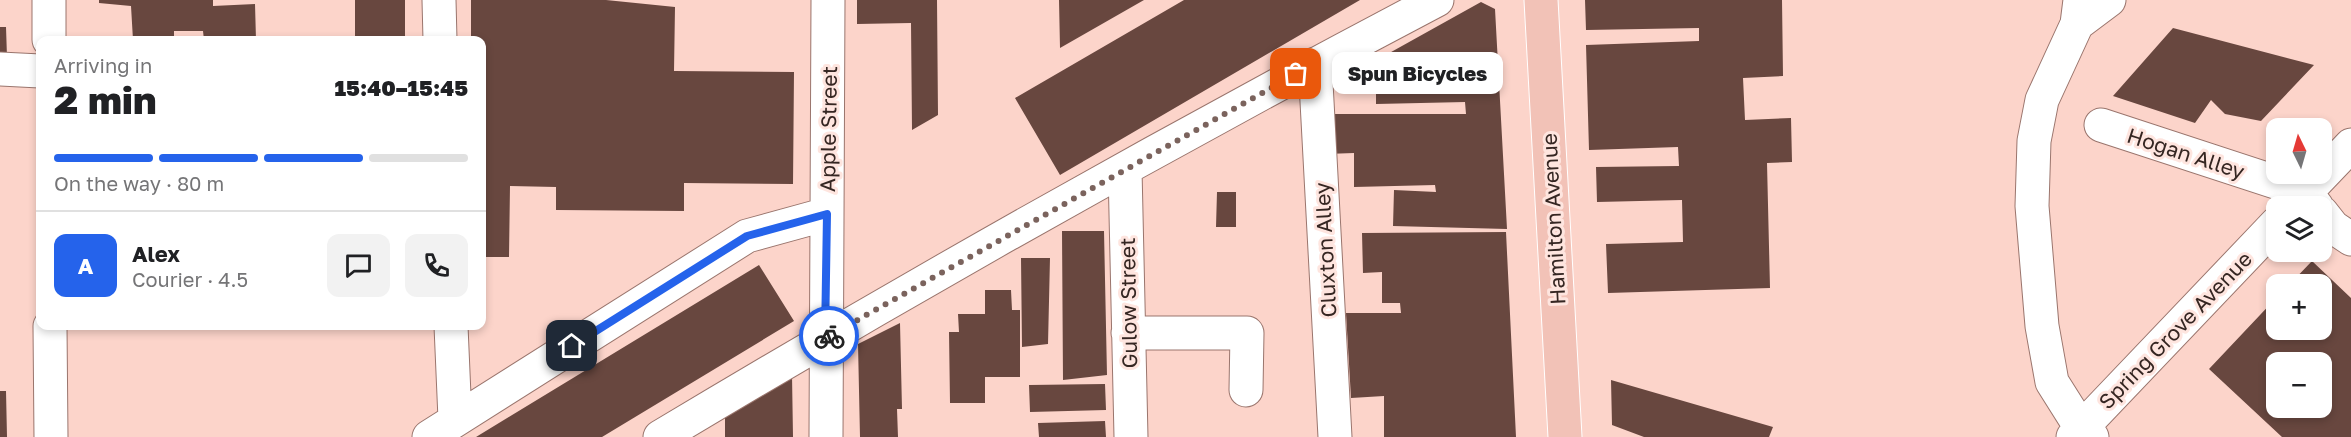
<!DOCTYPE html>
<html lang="en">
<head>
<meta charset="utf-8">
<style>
  body { margin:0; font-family:"Golos Text",sans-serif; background:#f2f2f2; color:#202124; height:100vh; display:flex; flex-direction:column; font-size:22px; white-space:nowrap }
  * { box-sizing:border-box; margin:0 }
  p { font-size:20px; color:#757577 }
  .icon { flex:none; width:33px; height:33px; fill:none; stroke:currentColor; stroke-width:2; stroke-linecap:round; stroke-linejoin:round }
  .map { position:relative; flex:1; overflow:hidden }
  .drawer { position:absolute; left:36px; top:36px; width:450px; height:294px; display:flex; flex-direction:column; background:#fff; border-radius:12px; box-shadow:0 3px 9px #0003 }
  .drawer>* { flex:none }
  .needle { width:39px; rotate:355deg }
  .buttons { position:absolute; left:2266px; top:118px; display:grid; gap:12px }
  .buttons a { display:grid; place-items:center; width:66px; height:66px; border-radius:12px; background:#fff; box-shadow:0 3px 9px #0003; font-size:30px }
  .pin { position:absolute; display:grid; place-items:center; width:51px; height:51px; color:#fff; margin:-26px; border-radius:12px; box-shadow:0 3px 9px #0006 }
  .courier { position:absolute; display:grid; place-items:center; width:60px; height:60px; margin:-30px; border:4px solid #2563eb; border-radius:50%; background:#fff; color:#222; box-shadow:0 2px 8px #0007 }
  .bubble { position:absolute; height:42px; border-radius:12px; background:#fff; box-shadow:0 3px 9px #0003; font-size:20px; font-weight:800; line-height:42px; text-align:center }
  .summary em { font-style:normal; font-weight:800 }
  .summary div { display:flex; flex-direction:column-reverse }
  .summary { display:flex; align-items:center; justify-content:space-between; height:102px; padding:0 18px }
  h1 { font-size:39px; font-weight:800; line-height:45px }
  .bar { display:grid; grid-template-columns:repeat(4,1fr); gap:9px 6px; align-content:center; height:72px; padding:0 18px }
  .bar i { height:8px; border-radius:4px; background:#e0e0e0 }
  .bar .current { background:#2563eb }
  .bar p { grid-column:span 4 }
  .line { display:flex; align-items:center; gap:15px; padding:0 18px; border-top:2px solid #e0e0e0 }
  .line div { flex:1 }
  .round { display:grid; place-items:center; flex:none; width:63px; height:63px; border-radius:12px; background:#f2f2f2 }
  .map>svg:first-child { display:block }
  .building { fill:#68473f; fill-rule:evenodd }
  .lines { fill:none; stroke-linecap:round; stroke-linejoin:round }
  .minor-casing { stroke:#9a756d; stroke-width:35 }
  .major-casing { stroke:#fff; stroke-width:35 }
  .minor { stroke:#fff; stroke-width:33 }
  .major { stroke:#f2c2b7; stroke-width:33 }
  .done { stroke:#7b635d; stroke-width:6; stroke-dasharray:0 10.8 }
  .route { stroke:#2563eb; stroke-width:8 }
  .labels { text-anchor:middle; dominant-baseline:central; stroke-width:6; stroke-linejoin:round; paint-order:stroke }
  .street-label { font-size:21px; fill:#352622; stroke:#fee5df }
</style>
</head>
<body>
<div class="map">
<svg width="2351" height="437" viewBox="0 0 2351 437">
  <rect width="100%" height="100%" fill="#fcd4ca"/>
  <path class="building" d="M99,0H213V6L255,4L256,40H204L203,31H174V40H133L131,6L99,3Z
    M355,0H405V40H355Z
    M471,0H606L675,7L674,71L794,72L793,184L684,183V211L556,210V187L510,186L509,257H482V40H471Z
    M857,0H937L938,115L912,130L911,23L857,24Z
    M1059,0H1144L1060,48Z
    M1184,0H1360L1060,175L1015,98Z
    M1585,0H1782L1783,76L1743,78L1745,120L1791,118L1792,162L1767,163L1770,288L1608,293L1606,244L1683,242L1682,200L1597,202L1596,167L1679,166L1678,147L1589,150L1586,45L1699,41V28L1586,30Z
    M1481,2L1495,9L1507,229L1393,226L1394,190L1436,192L1435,185L1354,187V153L1326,154L1325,114H1466L1465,102L1376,104V73H1369L1366,66Z
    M0,27H6L7,57H0Z
    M2173,28L2314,65L2261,121L2225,114L2211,100L2195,123L2113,96Z
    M1217,192H1236V227H1216Z
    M1062,231H1104L1107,375L1063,380Z
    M1506,232L1516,437H1384V396L1351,398L1346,313H1401L1400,303H1382V272L1363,273L1362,233Z
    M1021,258H1050L1048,344L1022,347Z
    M2312,261L2351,298V437H2282L2209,369L2277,297V330H2322V285H2289ZM2277,363H2322V408H2277Z
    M759,265L794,321L602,437H476Z
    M985,290H1011L1012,310H1020V377H985V403H950L949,332H959L958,314H985Z
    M900,323L902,409H897L898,437H860L858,344Z
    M792,375L793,437H725V414Z
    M1611,380L1773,427L1769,437H1644L1612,425Z
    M1105,384L1106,410L1030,412L1029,385Z
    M0,391H6L7,437H0Z
    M1105,421L1106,437H1039L1038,423Z"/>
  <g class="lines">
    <g class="minor-casing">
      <path id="minor" d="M439,0L440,40
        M2080,0L2077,24L2042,100L2034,141L2032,206L2042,326L2052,382L2081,428L2092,437
        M2077,24L2109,0
        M49,40V0
        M1315,64L1335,437
        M0,69L40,71
        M2101,125L2306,192L2317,207
        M1125,169L1131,437
        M2292,207L2351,145
        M2322,213L2333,227L2351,239
        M50,326L51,437
        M451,326L455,419
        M1128,333H1247L1246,390
        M429,437L747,236L827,214
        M660,437C915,284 1174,138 1437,0
        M826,437L828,0
        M2073,437L2277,223"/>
    </g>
    <g class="major-casing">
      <path id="major" d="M1541,0L1565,437"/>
    </g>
    <use href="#minor" class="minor"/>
    <use href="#major" class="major"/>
  </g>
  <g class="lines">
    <path class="done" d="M829,336L1296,74"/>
    <path class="route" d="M572,346L747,236L827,214L825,338L829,336"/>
  </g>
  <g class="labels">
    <g class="street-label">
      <text transform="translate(828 129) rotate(-89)">Apple Street</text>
      <text transform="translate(2186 153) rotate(18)">Hogan Alley</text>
      <text transform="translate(1553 219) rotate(-93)">Hamilton Avenue</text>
      <text transform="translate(1325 250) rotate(-93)">Cluxton Alley</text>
      <text transform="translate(1128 303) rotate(-91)">Gulow Street</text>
      <text transform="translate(2175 330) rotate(-46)">Spring Grove Avenue</text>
    </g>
  </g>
</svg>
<div class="buttons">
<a><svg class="needle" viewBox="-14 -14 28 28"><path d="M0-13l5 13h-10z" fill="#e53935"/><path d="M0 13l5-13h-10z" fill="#757577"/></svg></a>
<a><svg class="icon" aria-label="layers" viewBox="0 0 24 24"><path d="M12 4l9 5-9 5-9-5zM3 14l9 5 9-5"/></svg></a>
<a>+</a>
<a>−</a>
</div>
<div class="pin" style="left:1296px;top:74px;background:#ea580c"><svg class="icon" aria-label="bag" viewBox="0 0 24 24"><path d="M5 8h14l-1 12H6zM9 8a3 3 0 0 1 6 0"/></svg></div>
<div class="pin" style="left:572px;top:346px;background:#1f2937"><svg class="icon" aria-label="home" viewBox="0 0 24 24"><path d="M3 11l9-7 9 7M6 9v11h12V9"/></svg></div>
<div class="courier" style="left:829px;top:336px"><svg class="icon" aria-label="bike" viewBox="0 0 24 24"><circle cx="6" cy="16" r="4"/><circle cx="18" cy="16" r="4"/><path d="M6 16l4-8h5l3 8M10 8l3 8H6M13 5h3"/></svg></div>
<div class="bubble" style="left:1332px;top:52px;width:171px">Spun Bicycles</div>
<section class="drawer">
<div class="summary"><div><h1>2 min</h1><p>Arriving in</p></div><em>15:40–15:45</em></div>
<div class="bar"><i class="current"></i><i class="current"></i><i class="current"></i><i></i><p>On the way · 80 m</p></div>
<div class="line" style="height:108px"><b class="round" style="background:#2563eb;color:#fff">A</b><div><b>Alex</b><p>Courier · 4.5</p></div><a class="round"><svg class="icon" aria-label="chat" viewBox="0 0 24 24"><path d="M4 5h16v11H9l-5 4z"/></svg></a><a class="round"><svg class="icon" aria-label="phone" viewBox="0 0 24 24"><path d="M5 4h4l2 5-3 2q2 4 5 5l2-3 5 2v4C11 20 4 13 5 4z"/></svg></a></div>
</section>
</div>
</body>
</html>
